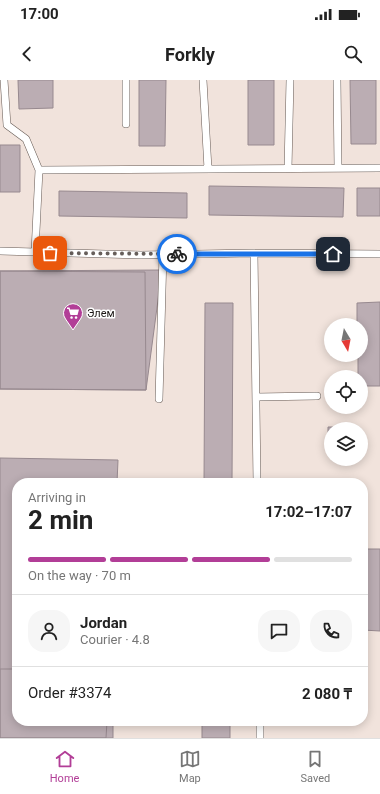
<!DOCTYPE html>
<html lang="en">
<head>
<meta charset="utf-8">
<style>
  body { margin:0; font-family:Roboto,sans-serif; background:#f6f6f6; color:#222; height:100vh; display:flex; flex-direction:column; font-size:15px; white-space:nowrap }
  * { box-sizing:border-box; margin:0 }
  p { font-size:13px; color:#767676 }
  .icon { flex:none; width:22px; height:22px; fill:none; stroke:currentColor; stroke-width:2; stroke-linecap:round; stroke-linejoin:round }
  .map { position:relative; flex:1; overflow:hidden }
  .details { position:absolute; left:12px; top:398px; width:356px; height:248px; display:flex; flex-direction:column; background:#fff; border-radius:16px; box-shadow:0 2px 10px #0003 }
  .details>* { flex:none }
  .needle { width:26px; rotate:170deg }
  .tools { position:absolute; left:324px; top:238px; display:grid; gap:8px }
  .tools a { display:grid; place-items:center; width:44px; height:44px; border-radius:50%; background:#fff; box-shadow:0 2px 10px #0003; font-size:20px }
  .pin { position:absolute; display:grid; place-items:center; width:34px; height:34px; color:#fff; margin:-17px; border-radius:8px; box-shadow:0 2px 6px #0006 }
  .courier { position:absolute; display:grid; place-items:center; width:40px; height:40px; margin:-20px; border:3px solid #1a73e8; border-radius:50%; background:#fff; color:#222; box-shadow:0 1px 5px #0007 }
  .head em { font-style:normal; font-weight:700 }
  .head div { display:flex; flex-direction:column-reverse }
  .head { display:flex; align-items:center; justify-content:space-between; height:68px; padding:0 16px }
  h1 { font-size:26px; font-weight:700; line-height:30px }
  .bar { display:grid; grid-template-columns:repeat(4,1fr); gap:6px 4px; align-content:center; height:48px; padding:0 16px }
  .bar i { height:5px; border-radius:3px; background:#e0e0e0 }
  .bar .on { background:#b23e97 }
  .bar p { grid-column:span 4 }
  .line { display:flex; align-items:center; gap:10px; padding:0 16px; border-top:1px solid #e0e0e0 }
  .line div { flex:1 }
  .round { display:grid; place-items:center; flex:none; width:42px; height:42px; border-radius:16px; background:#f6f6f6 }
  .status { display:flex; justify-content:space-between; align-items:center; height:28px; padding:0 20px; background:#fff; direction:ltr }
  .status svg { height:11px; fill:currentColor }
  header { display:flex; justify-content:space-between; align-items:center; height:52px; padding:0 16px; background:#fff; font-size:18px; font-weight:700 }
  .menu { display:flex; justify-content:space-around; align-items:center; height:56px; border-top:1px solid #e0e0e0; background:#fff; font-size:11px; color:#767676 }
  .menu a { display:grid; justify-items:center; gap:2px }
  .menu .on { color:#b23e97 }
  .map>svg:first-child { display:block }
  .building { fill:#bbadb3; stroke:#97898f }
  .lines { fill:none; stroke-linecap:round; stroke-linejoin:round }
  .lane-casing { stroke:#655953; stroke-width:8 }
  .lane { stroke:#fff; stroke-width:7 }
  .done { stroke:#665e5a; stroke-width:4; stroke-dasharray:0 7.2 }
  .route { stroke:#1a73e8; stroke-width:5 }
  .labels { text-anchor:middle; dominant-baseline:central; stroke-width:3; stroke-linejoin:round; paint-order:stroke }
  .poi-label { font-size:11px; fill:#1b1614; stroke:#fff; text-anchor:start }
</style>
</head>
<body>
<div class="status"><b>17:00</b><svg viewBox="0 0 49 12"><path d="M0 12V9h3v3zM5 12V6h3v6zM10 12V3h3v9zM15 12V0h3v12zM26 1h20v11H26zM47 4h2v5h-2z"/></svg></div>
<header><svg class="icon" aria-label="back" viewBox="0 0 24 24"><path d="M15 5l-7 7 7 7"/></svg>Forkly<svg class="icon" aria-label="search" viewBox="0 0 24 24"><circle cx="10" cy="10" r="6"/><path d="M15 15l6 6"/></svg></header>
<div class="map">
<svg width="380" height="658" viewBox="0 0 380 658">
  <rect width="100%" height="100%" fill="#f1e3dc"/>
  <path class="building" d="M18,0H53V28L19,29Z
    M139,0H166L165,66H139Z
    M248,0H274V65H248Z
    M350,0H376V64H351Z
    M0,65H20V112H0Z
    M209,106L344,108L343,137L209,135Z
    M357,108H380V136H357Z
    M59,111L187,113V138L59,136Z
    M162,190L146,310L0,309V191Z
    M0,191L145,192L146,310L0,309Z
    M380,222V306H361V297H358V275H361V245H357V223Z
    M205,223H233L232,403H204Z
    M328,347H351V349H331V362H328Z
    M0,378L118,380L117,403H17V641H113V658H0Z
    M363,469H380V551L363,550Z
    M0,589H17V641H107L106,658H0Z
    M202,641H230V658H202Z"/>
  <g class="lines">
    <g class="lane-casing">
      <path id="lane" d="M4,0L7,45L26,59L39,90
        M126,0V44
        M203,0L208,89
        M337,0L338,88
        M288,89L290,0
        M0,171L141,175L254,173L257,403
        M35,172L39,90L380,88
        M254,173L380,174
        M256,317L317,316
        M159,319L163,174
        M260,641V658"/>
    </g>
    <use href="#lane" class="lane"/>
  </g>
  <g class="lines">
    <path class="done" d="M50,173L177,174"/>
    <path class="route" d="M177,174H333"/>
  </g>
  <defs>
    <g id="supermarket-pin" transform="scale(1)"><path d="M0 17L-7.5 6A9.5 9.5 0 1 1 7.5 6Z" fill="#b23e97" stroke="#fff"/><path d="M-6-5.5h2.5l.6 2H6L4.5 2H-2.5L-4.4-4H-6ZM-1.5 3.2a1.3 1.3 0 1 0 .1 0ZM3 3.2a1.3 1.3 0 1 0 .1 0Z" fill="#fff"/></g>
  </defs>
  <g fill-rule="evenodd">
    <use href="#supermarket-pin" x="73" y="233"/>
  </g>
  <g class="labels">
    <g class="poi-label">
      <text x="87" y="233">Элем</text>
    </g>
  </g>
</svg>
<div class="tools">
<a><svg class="needle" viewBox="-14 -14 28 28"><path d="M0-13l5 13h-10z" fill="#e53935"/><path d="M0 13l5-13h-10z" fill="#767676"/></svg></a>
<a><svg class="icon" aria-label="locate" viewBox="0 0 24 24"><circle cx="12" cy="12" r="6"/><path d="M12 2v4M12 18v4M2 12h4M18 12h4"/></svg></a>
<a><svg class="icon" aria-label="layers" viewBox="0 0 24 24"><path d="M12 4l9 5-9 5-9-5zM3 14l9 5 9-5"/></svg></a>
</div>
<div class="pin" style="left:50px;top:173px;background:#ea580c"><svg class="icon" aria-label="bag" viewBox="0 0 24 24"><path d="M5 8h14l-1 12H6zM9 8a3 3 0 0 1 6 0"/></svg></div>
<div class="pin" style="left:333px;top:174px;background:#1f2937"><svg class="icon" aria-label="home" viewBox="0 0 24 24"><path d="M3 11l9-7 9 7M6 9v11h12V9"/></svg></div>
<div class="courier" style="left:177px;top:174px"><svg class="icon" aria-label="bike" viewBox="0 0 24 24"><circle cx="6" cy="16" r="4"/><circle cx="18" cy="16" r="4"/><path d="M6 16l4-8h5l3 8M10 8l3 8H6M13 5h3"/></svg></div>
<section class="details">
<div class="head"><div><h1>2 min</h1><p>Arriving in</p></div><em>17:02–17:07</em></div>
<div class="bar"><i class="on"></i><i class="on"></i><i class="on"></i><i></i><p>On the way · 70 m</p></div>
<div class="line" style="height:72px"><a class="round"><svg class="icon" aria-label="person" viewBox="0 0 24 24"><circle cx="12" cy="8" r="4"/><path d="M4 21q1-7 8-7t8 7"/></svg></a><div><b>Jordan</b><p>Courier · 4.8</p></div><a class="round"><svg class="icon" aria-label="chat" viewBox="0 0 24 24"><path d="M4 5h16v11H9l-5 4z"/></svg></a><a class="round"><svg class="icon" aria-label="phone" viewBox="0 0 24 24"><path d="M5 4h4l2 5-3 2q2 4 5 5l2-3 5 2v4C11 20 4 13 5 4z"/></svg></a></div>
<div class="line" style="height:52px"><div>Order #3374</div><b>2 080 ₸</b></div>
</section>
</div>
<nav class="menu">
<a class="on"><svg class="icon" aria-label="home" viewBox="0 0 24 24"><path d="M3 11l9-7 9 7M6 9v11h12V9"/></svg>Home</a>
<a><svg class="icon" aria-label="map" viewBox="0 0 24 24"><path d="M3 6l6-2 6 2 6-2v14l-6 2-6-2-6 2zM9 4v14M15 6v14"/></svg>Map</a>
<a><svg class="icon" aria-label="saved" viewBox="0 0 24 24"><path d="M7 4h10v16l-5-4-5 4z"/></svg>Saved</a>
</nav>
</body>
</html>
